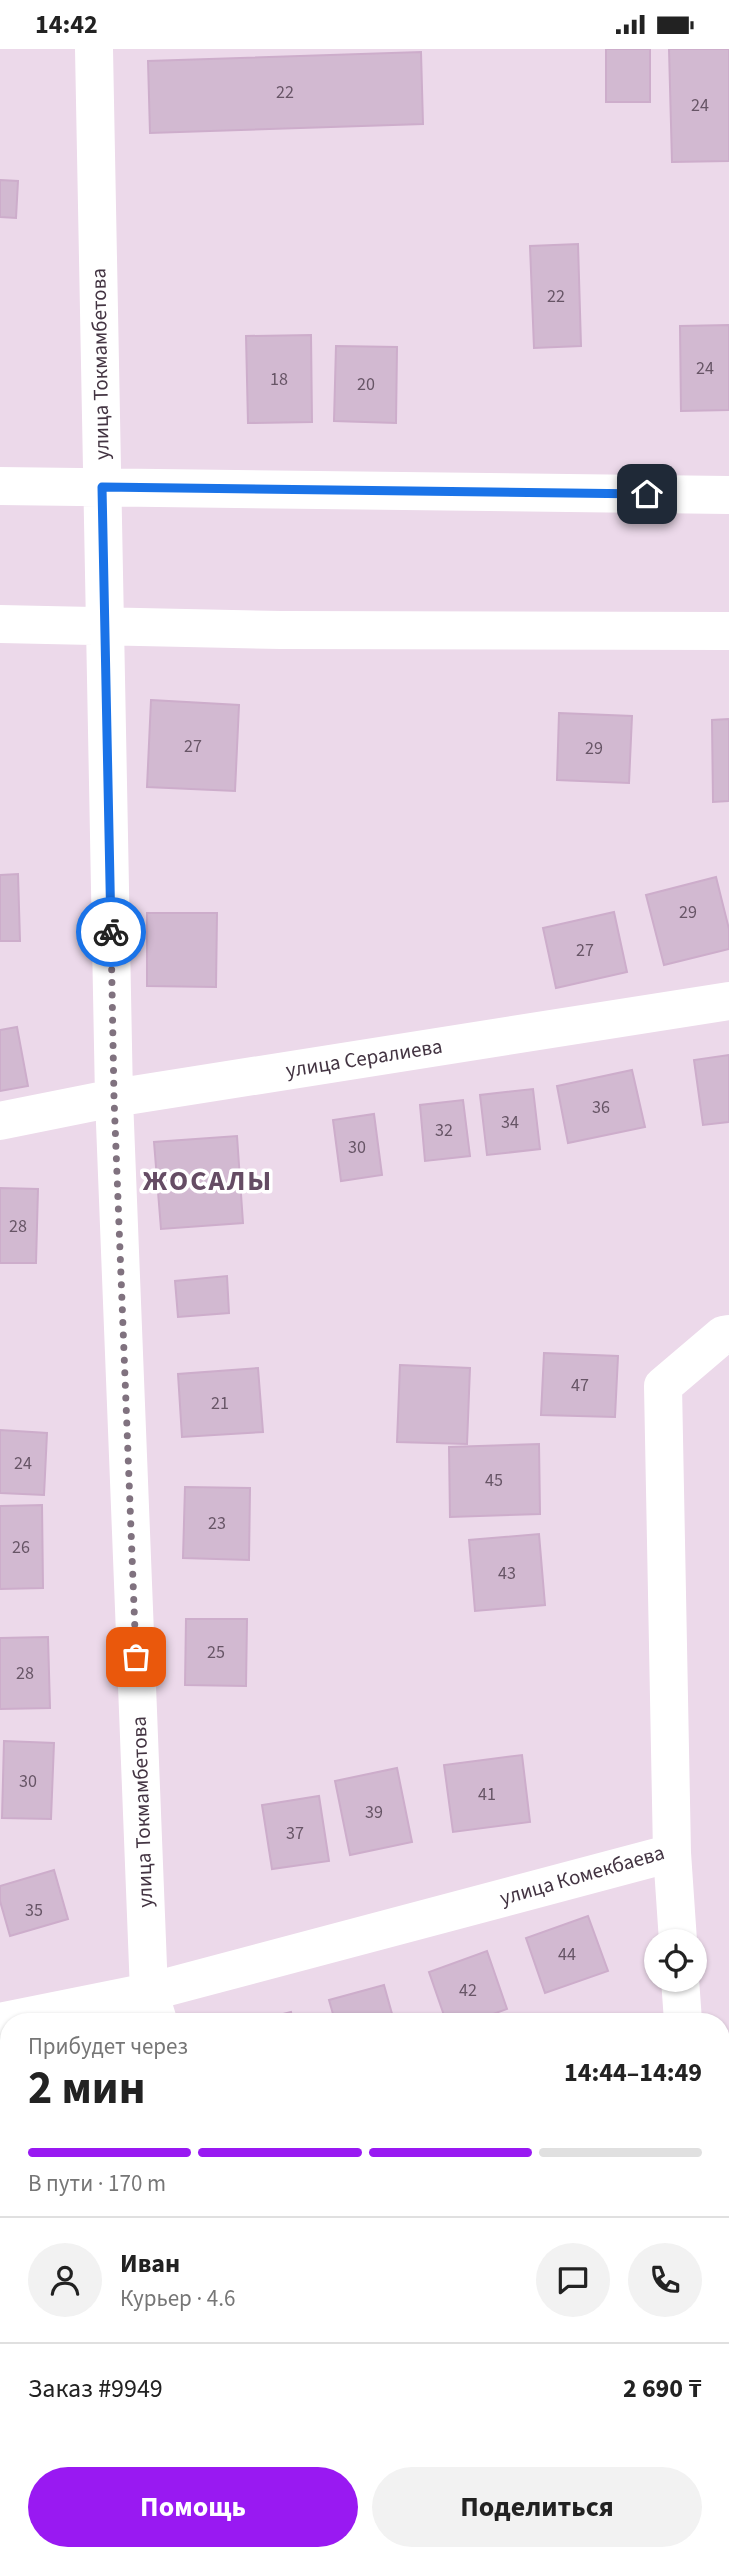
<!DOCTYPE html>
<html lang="ru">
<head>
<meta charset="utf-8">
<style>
  body { margin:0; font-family:"Source Sans 3",sans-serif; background:#f2f2f2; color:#222; height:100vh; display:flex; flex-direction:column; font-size:26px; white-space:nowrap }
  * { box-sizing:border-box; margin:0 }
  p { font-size:23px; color:#767676 }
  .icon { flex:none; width:38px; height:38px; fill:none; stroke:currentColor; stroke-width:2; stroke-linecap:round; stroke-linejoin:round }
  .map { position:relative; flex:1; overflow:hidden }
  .panel { position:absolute; left:0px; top:1964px; width:730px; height:548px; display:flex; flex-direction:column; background:#fff; border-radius:28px 28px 0 0; box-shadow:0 2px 5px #0004 }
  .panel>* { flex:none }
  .buttons { position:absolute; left:644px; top:1880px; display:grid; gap:14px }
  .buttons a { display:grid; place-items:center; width:63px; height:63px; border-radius:50%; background:#fff; box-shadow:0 2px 5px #0004; font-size:35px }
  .pin { position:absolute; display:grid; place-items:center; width:60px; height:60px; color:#fff; margin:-30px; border-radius:14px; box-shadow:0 4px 10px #0006 }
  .courier { position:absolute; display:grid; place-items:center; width:70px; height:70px; margin:-35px; border:5px solid #1a73e8; border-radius:50%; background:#fff; color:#222; box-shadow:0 2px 9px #0007 }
  .summary em { font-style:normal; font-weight:700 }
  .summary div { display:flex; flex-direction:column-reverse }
  .summary { display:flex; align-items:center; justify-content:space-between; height:119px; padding:0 28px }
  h1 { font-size:46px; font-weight:700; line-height:52px }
  .bar { display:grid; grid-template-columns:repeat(4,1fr); gap:10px 7px; align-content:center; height:84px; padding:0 28px }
  .bar i { height:9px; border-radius:5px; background:#e0e0e0 }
  .bar .selected { background:#9919f2 }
  .bar p { grid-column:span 4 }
  .line { display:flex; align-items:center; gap:18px; padding:0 28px; border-top:2px solid #e0e0e0 }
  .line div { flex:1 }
  .round { display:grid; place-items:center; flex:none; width:74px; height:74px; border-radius:37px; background:#f2f2f2 }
  .button { display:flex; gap:14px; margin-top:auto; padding:14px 28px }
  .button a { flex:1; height:80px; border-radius:42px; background:#9919f2; color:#fff; font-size:28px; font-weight:700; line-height:80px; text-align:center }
  .button a+a { background:#f2f2f2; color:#222 }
  .status { display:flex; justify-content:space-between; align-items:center; height:49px; padding:0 35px; background:#fff; direction:ltr }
  .status svg { height:19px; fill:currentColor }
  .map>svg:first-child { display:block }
  .residential { fill:#ecd9ea; fill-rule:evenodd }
  .building { fill:#d2b9d1; stroke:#cdadcb; stroke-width:2 }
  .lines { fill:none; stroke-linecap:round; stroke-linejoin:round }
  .minor { stroke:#fff; stroke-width:38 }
  .done { stroke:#80727f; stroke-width:7; stroke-dasharray:0 12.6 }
  .route { stroke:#1a73e8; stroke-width:9 }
  .labels { text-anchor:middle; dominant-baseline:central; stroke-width:7; stroke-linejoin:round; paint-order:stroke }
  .number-label { font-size:18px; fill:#675566 }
  .street-label { font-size:21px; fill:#433442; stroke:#fff }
  .district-label { font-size:28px; font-weight:bold; letter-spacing:2px; fill:#654c64; stroke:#fff }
</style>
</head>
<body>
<div class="status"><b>14:42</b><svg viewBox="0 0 49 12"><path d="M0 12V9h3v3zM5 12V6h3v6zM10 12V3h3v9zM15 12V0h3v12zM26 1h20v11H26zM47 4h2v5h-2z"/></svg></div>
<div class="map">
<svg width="729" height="2510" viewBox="0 0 729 2510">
  <rect width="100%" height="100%" fill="#f1e4ef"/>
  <path class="residential" d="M0,0H729V2510H0ZM656,1892H695V1930H656ZM9,1972H721V2502H9Z"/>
  <path class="building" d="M606,0H650V53H606Z
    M669,0H729V112L672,113Z
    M421,3L423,75L150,84L148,12Z
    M0,131L18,132L16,169L0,168Z
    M578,195L581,297L534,299L530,197Z
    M729,276V361L681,362L680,277Z
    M311,286L312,373L248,374L246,287Z
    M336,297L397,298L396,374L334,372Z
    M151,651L239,656L235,742L147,738Z
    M559,664L632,667L629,734L557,731Z
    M729,670V752L713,753L712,671Z
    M18,825L20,892H0V826Z
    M716,828L729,880V900L664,916L646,846Z
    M614,863L627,923L556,939L543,879Z
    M147,864H217L216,938L147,937Z
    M17,978L28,1037L0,1042V981Z
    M729,1006V1073L703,1076L694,1011Z
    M632,1021L645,1078L568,1094L557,1037Z
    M533,1040L540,1100L487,1106L480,1046Z
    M463,1051L470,1107L425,1112L420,1056Z
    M374,1065L382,1126L341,1132L333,1071Z
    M237,1087L243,1174L161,1180L154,1093Z
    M0,1139L38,1140L36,1214H0Z
    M227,1227L229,1264L178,1268L175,1232Z
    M544,1304L618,1307L615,1368L541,1366Z
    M400,1316L470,1319L467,1395L397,1393Z
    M258,1319L263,1383L182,1388L178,1325Z
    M0,1381L47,1384L44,1446L0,1444Z
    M539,1395L540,1465L450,1468L449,1398Z
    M185,1438L250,1439L249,1511L183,1509Z
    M42,1456L43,1539L0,1540V1457Z
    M539,1485L545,1556L475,1562L469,1491Z
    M186,1570H247L246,1637L185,1636Z
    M48,1588L50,1659L0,1660V1589Z
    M4,1692L54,1694L51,1770L2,1769Z
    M522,1706L530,1773L453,1783L444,1716Z
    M397,1719L412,1793L350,1806L335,1732Z
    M319,1747L329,1812L272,1820L262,1756Z
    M54,1821L68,1870L10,1887L0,1852V1837Z
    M588,1867L608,1922L545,1944L526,1889Z
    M487,1902L507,1960L474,1972H446L429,1923Z
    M384,1936L394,1972H335L329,1951Z
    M291,1963L293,1972H255Z
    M9,2323V2386L0,2389V2326Z
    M34,2502H56L58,2510H9Z
    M182,2502H243L244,2510H184Z
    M599,2502H663L664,2510H600Z"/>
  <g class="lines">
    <path class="minor" d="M94,0L114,1049L149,1943L158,1972
      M0,437L729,446
      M0,575L281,581L729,582
      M0,1072L114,1049L729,952
      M672,1804L678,1892
      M680,1930L683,1972
      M0,1973L149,1943L672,1804L663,1337L723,1286L729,1285
      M0,2445L9,2443
      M311,2502L313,2510
      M717,2502L718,2510"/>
  </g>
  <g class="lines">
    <path class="done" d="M111,883L114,1049L136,1608"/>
    <path class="route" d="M111,883L102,438L647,445"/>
  </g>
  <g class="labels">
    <g class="number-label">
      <text x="285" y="43">22</text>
      <text x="700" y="56">24</text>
      <text x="556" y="247">22</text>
      <text x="705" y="319">24</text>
      <text x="279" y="330">18</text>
      <text x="366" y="335">20</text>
      <text x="193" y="697">27</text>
      <text x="594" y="699">29</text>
      <text x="688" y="863">29</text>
      <text x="585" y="901">27</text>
      <text x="601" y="1058">36</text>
      <text x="510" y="1073">34</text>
      <text x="444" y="1081">32</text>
      <text x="357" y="1098">30</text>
      <text x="18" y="1177">28</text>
      <text x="580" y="1336">47</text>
      <text x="220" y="1354">21</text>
      <text x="23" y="1414">24</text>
      <text x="494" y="1431">45</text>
      <text x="217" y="1474">23</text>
      <text x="21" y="1498">26</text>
      <text x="507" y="1524">43</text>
      <text x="216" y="1603">25</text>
      <text x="25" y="1624">28</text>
      <text x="28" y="1732">30</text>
      <text x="487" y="1745">41</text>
      <text x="374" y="1763">39</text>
      <text x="295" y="1784">37</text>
      <text x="34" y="1861">35</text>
      <text x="567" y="1905">44</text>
      <text x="468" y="1941">42</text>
    </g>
    <g class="street-label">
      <text transform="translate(100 315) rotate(-91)">улица Токмамбетова</text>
      <text transform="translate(364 1009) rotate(-9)">улица Сералиева</text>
      <text transform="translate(142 1763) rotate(-92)">улица Токмамбетова</text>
      <text transform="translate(582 1826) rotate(-16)">улица Комекбаева</text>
    </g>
    <g class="district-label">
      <text x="208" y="1132">ЖОСАЛЫ</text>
    </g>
  </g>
</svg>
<div class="buttons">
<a><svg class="icon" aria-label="locate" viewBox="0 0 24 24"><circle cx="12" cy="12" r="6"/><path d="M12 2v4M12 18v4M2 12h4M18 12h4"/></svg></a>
</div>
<div class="pin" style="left:136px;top:1608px;background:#ea580c"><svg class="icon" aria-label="bag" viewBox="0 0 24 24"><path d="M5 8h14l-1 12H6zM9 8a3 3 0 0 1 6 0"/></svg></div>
<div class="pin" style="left:647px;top:445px;background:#1f2937"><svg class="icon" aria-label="home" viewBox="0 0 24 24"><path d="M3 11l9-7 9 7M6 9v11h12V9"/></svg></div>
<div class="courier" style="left:111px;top:883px"><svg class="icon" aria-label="bike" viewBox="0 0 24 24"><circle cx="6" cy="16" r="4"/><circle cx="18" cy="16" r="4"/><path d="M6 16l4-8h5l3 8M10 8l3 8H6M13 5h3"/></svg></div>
<section class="panel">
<div class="summary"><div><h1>2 мин</h1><p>Прибудет через</p></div><em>14:44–14:49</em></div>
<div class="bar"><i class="selected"></i><i class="selected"></i><i class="selected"></i><i></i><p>В пути · 170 m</p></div>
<div class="line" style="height:126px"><a class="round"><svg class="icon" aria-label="person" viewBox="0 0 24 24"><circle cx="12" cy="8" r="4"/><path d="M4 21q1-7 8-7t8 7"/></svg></a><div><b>Иван</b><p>Курьер · 4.6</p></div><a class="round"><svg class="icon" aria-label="chat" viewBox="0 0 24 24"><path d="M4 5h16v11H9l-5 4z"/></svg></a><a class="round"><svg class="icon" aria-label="phone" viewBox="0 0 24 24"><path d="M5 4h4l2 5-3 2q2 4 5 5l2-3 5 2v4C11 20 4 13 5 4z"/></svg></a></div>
<div class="line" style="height:91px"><div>Заказ #9949</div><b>2 690 ₸</b></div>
<div class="button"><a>Помощь</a><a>Поделиться</a></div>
</section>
</div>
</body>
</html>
